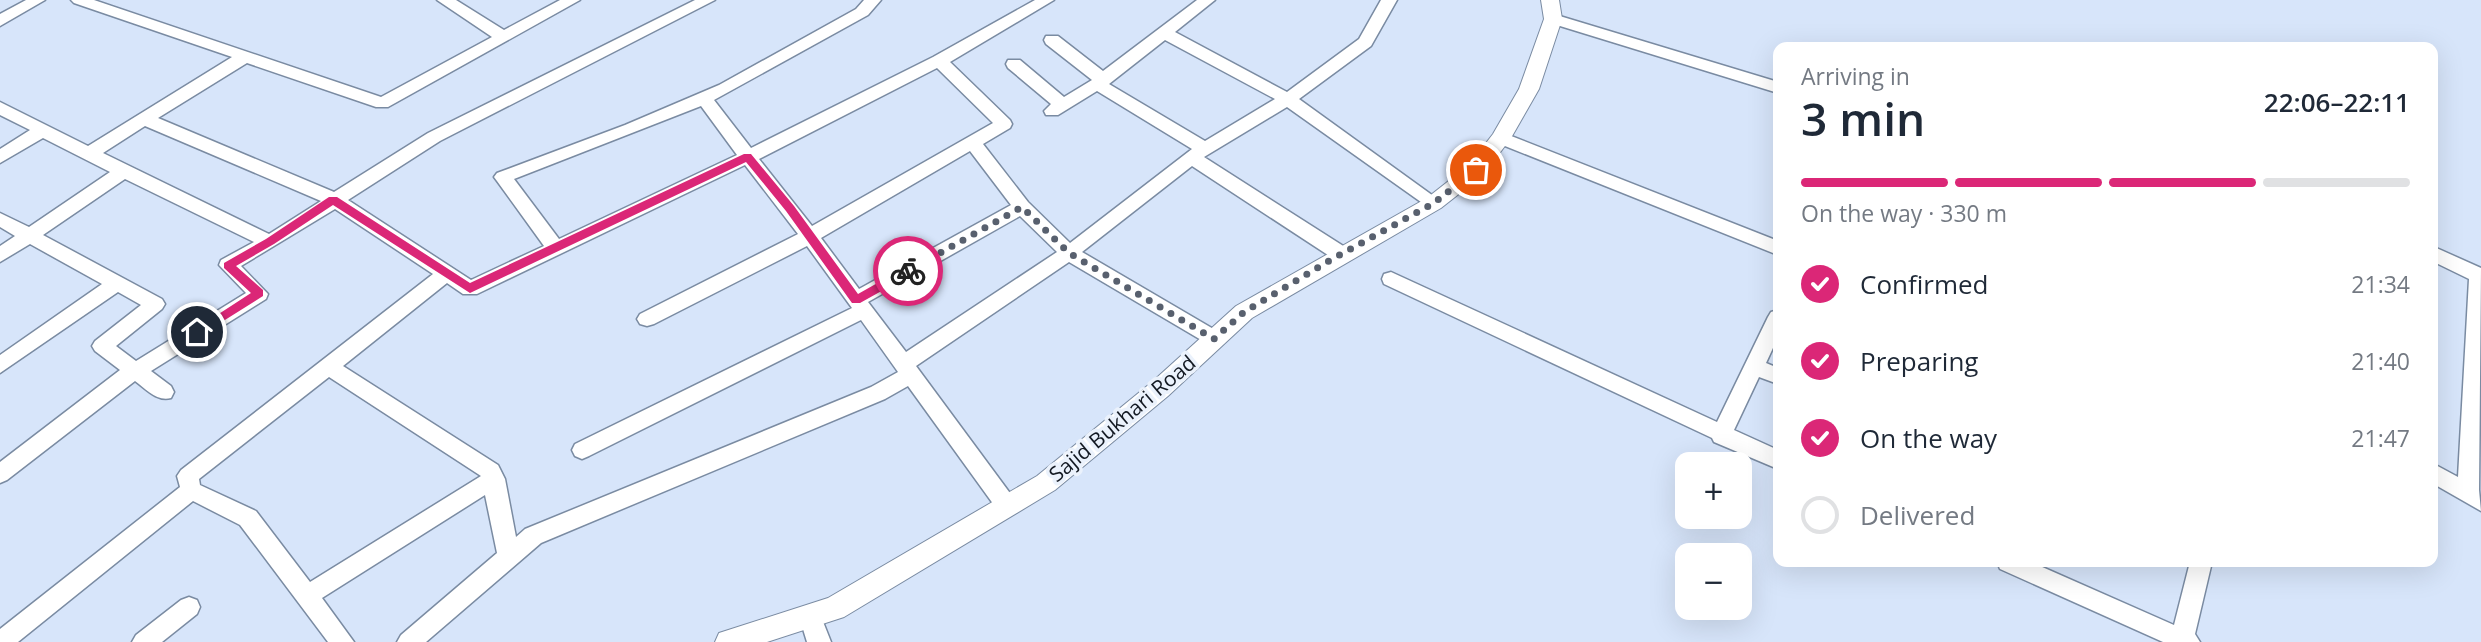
<!DOCTYPE html>
<html lang="en">
<head>
<meta charset="utf-8">
<style>
  body { margin:0; font-family:"Open Sans",sans-serif; background:#f2f2f3; color:#1f2937; height:100vh; display:flex; flex-direction:column; font-size:26px; white-space:nowrap }
  * { box-sizing:border-box; margin:0 }
  p { font-size:23px; color:#747a83 }
  .icon { flex:none; width:38px; height:38px; fill:none; stroke:currentColor; stroke-width:2; stroke-linecap:round; stroke-linejoin:round }
  .map { position:relative; flex:1; overflow:hidden }
  .drawer { position:absolute; left:1773px; top:42px; width:665px; height:525px; display:flex; flex-direction:column; background:#fff; border-radius:14px; box-shadow:0 7px 28px #0002 }
  .drawer>* { flex:none }
  .controls { position:absolute; left:1675px; top:452px; display:grid; gap:14px }
  .controls a { display:grid; place-items:center; width:77px; height:77px; border-radius:14px; background:#fff; box-shadow:0 7px 28px #0002; font-size:35px }
  .pin { position:absolute; display:grid; place-items:center; width:60px; height:60px; color:#fff; margin:-30px; border:4px solid #fff; border-radius:50%; box-shadow:0 2px 7px #0007 }
  .courier { position:absolute; display:grid; place-items:center; width:70px; height:70px; margin:-35px; border:5px solid #db2777; border-radius:50%; background:#fff; color:#222; box-shadow:0 2px 9px #0007 }
  .summary em { font-style:normal; font-weight:600 }
  .summary div { display:flex; flex-direction:column-reverse }
  .summary { display:flex; align-items:center; justify-content:space-between; height:119px; padding:0 28px }
  h1 { font-size:46px; font-weight:600; line-height:52px }
  .bar { display:grid; grid-template-columns:repeat(4,1fr); gap:10px 7px; align-content:center; height:84px; padding:0 28px }
  .bar i { height:9px; border-radius:5px; background:#e0e1e3 }
  .bar .selected { background:#db2777 }
  .bar p { grid-column:span 4 }
  ol { padding:0 28px; list-style:none }
  li { display:flex; align-items:center; gap:21px; height:77px }
  li p { margin-inline-start:auto }
  li .icon { padding:7px; border-radius:50%; background:#db2777; color:#fff; stroke-width:4 }
  li:last-child { color:#747a83 }
  li i { width:38px; height:38px; border:4px solid #e0e1e3; border-radius:50% }
  .map>svg:first-child { display:block }
  .lines { fill:none; stroke-linecap:round; stroke-linejoin:round }
  .minor-casing { stroke:#7a8ba2; stroke-width:3 }
  .tertiary-casing { stroke:#7a8ba2; stroke-width:2 }
  .minor { fill:#fff; fill-rule:evenodd }
  .tertiary { fill:#fff; fill-rule:evenodd }
  .route { fill:#db2777 }
  .done { stroke:#58606e; stroke-width:7; stroke-dasharray:0 12.6 }
  .labels { text-anchor:middle; dominant-baseline:central; stroke-width:7; stroke-linejoin:round; paint-order:stroke }
  .street-label { font-size:21px; fill:#131922; stroke:#ebf2fc }
</style>
</head>
<body>
<div class="map">
<svg width="2481" height="642" viewBox="0 0 2481 642">
  <rect width="100%" height="100%" fill="#d7e5fa"/>
  <g class="lines">
    <g class="minor-casing">
      <path id="minor" d="M26,0H45L0,26V14Z
        M71,0H94L381,97L492,37L437,0H456L504,30L560,0H580L388,107H376L247,63L158,118L334,192L428,133L695,0H715L440,141L348,200L471,280L544,246L497,181L494,177L497,173L625,125L719,85L856,9L864,0H881L868,15L714,100L751,148L933,57L1035,0H1054L950,62L1010,120L1012,124L1010,128L983,144L1028,202L1070,243L1192,149L1097,91L1058,115H1046L1044,111L1051,104L1008,68L1006,64L1008,60H1020L1064,97L1092,80L1046,44L1044,40L1046,36H1058L1103,71L1197,0H1215L1175,32L1287,92L1359,39L1381,0H1397L1371,46L1299,99L1443,203L1440,207H1428L1287,107L1204,157L1348,249L1350,254L1348,259H1334L1192,166L1082,252L1222,334L1225,339L1222,344L1215,347L1208,344L1069,262L916,366L1015,500L1018,506L1015,512L1007,515L999,512L908,386L885,399L541,543L426,642H397L401,635L497,553L485,495L322,598L354,642H328L240,525L193,501L18,642H0V629L180,487L177,476L181,470L433,274L335,209L241,266L268,294L266,299L151,371L171,386L174,392L171,398C157,402 146,389 135,381L7,480L0,483V462L120,370L95,351L92,346L95,341L141,305L118,292L0,373V355L102,284L30,244L0,262V246L15,236L0,227V213L29,227L110,172L43,138L0,163V149L30,130L0,115V102L88,146L232,57L74,3ZM1165,40L1275,99L1205,141L1109,84ZM937,68L993,123L812,226L759,159ZM701,106L737,155L559,239L514,179ZM145,126L321,201L269,234L103,153ZM970,151L1011,205L859,289L821,238ZM745,165L798,234L640,314L637,319L640,324L647,326L654,324L807,246L852,308L575,444L572,450L575,456L582,459L589,456L861,320L898,372L871,387L525,529L516,537L505,479L498,465L343,366L447,283L463,294H477ZM125,179L254,242L221,260L219,265L246,293L136,361L116,346L162,309L165,304L162,299L43,235ZM1020,216L1057,252L906,352L868,302ZM329,377L481,476L310,582L256,511L200,485L199,479Z
        M1553,14L1778,82V93L1547,22L1545,19Z
        M1501,132L1778,241V255L1495,142L1492,138Z
        M2432,246L2481,268L2479,490L2481,511L2432,483V463L2458,477L2469,279L2432,261Z
        M1391,272L1717,422L1768,317L1771,312L1778,310V337L1766,363L1778,368V384L1759,377L1734,430L1778,450V469L1714,442L1712,438L1384,284L1382,279L1384,274Z
        M1997,562H2031L2174,625L2190,562H2212L2195,634L2200,642H2163L2000,569Z
        M189,597L197,600L200,607L197,614L162,642H132L136,635L181,600Z
        M810,606L818,609L831,642H807L799,616L802,609Z"/>
    </g>
    <g class="tertiary-casing">
      <path id="tertiary" d="M1541,0H1559L1562,19L1539,89L1511,138L1483,175L1441,208L1252,318L1168,396L1055,490L844,617L767,642H715L719,633L828,598L1037,476L1152,382L1236,306L1427,198L1469,165L1493,134L1519,89L1544,19Z"/>
    </g>
    <use href="#minor" class="minor"/>
    <use href="#tertiary" class="tertiary"/>
  </g>
  <path class="route" d="M744,154H751L794,206L858,294L904,268H912V274L860,303H852L786,211L746,162L470,293L333,205L274,244L236,266L263,290V296L201,335H193L191,332L251,293L224,268V263L266,239L329,197H337L470,283Z"/>
  <g class="lines">
    <path class="done" d="M908,271L1022,207L1069,253L1214,339L1244,312L1327,262L1434,203L1476,170"/>
  </g>
  <g class="labels">
    <g class="street-label">
      <text transform="translate(1122 418) rotate(-40)">Sajid Bukhari Road</text>
    </g>
  </g>
</svg>
<div class="controls">
<a>+</a>
<a>−</a>
</div>
<div class="pin" style="left:1476px;top:170px;background:#ea580c"><svg class="icon" aria-label="bag" viewBox="0 0 24 24"><path d="M5 8h14l-1 12H6zM9 8a3 3 0 0 1 6 0"/></svg></div>
<div class="pin" style="left:197px;top:332px;background:#1f2937"><svg class="icon" aria-label="home" viewBox="0 0 24 24"><path d="M3 11l9-7 9 7M6 9v11h12V9"/></svg></div>
<div class="courier" style="left:908px;top:271px"><svg class="icon" aria-label="bike" viewBox="0 0 24 24"><circle cx="6" cy="16" r="4"/><circle cx="18" cy="16" r="4"/><path d="M6 16l4-8h5l3 8M10 8l3 8H6M13 5h3"/></svg></div>
<section class="drawer">
<div class="summary"><div><h1>3 min</h1><p>Arriving in</p></div><em>22:06–22:11</em></div>
<div class="bar"><i class="selected"></i><i class="selected"></i><i class="selected"></i><i></i><p>On the way · 330 m</p></div>
<ol>
<li><svg class="icon" aria-label="check" viewBox="0 0 24 24"><path d="M5 12l5 5 9-10"/></svg>Confirmed<p>21:34</p></li>
<li><svg class="icon" aria-label="check" viewBox="0 0 24 24"><path d="M5 12l5 5 9-10"/></svg>Preparing<p>21:40</p></li>
<li><svg class="icon" aria-label="check" viewBox="0 0 24 24"><path d="M5 12l5 5 9-10"/></svg>On the way<p>21:47</p></li>
<li><i></i>Delivered</li>
</ol>
</section>
</div>
</body>
</html>
